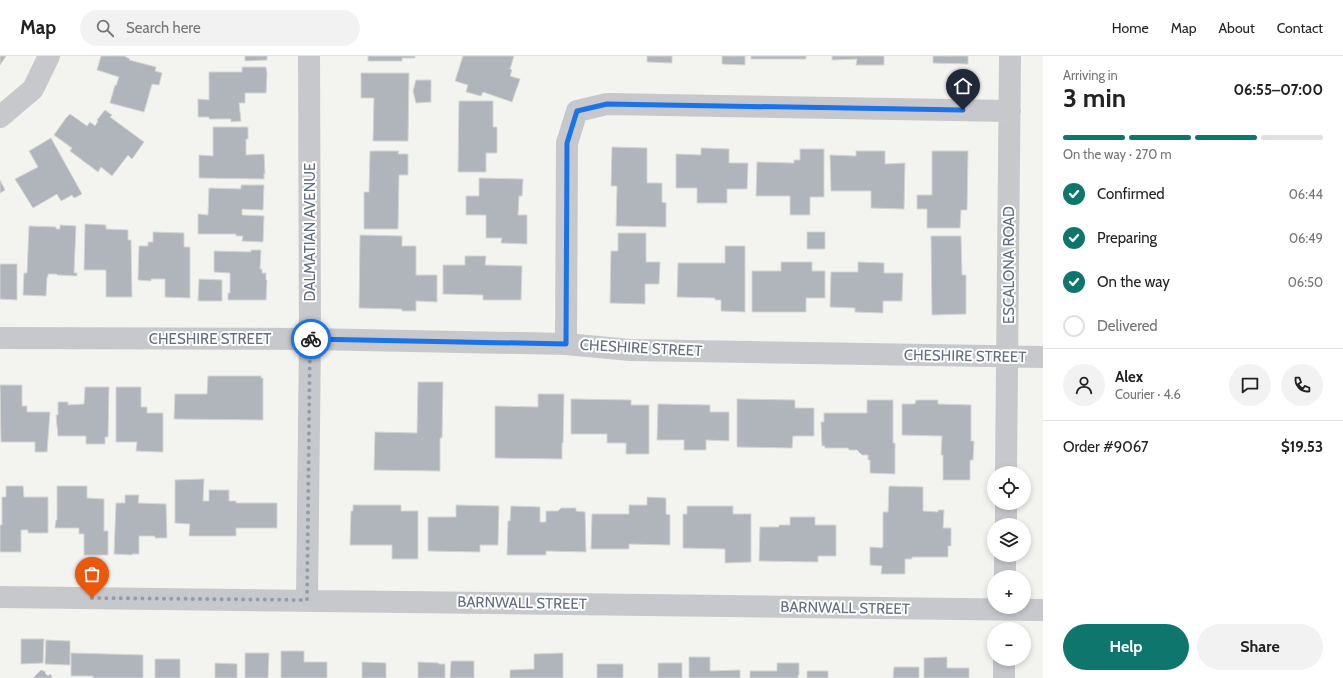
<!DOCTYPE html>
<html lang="en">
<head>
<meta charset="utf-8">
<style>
  body { margin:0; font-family:Cabin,sans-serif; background:#f2f2f2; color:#222; height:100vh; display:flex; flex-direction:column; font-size:15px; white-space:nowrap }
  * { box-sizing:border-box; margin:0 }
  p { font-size:13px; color:#767676 }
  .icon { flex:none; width:22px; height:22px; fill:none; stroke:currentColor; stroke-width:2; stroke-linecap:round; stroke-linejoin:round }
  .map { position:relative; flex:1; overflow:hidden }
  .sheet { display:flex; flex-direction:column; background:#fff; width:300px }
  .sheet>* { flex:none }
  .tools { position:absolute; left:987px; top:410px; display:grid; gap:8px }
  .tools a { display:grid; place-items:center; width:44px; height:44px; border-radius:50%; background:#fff; box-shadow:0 2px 6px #0003; font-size:20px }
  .pin { position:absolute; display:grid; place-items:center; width:34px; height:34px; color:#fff; margin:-41px -17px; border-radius:50% 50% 50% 0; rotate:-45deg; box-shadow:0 0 4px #0007 }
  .pin .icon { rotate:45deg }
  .courier { position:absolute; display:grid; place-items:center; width:40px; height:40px; margin:-20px; border:3px solid #1a73e8; border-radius:50%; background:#fff; color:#222; box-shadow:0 1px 5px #0007 }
  .headline em { font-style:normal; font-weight:800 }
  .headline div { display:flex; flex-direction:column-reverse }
  .headline { display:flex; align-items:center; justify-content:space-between; height:68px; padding:0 20px }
  h1 { font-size:26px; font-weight:800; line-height:30px }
  .bar { display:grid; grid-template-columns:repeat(4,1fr); gap:6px 4px; align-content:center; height:48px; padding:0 20px }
  .bar i { height:5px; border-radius:3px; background:#e0e0e0 }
  .bar .selected { background:#0f766e }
  .bar p { grid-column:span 4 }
  .line { display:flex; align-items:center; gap:10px; padding:0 20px; border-top:1px solid #e0e0e0 }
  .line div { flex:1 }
  .round { display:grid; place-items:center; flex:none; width:42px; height:42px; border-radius:21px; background:#f2f2f2 }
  ol { padding:0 20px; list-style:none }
  li { display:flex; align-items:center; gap:12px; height:44px }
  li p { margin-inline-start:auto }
  li .icon { padding:4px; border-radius:50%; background:#0f766e; color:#fff; stroke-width:4 }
  li:last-child { color:#767676 }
  li i { width:22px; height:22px; border:2px solid #e0e0e0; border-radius:50% }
  .primary-button { display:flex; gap:8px; margin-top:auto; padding:8px 20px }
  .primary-button a { flex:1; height:46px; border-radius:24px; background:#0f766e; color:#fff; font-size:16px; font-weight:800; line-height:46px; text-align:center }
  .primary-button a+a { background:#f2f2f2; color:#222 }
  header { display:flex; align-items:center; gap:24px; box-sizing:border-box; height:56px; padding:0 20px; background:#fff; border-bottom:1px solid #e0e0e0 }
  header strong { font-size:19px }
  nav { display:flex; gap:22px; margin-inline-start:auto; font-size:14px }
  .search { width:280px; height:36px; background:#f2f2f2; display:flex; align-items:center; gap:10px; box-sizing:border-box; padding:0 14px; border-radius:22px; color:#767676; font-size:15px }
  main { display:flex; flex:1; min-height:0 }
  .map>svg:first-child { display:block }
  .building { fill:#b0b5bc; stroke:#d4d5d2 }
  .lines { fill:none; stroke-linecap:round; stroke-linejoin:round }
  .street { stroke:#c6c8cc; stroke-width:22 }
  .done { stroke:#939ca9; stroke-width:4; stroke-dasharray:0 7.2 }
  .route { stroke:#1a73e8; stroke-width:5 }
  .labels { text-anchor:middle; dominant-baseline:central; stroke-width:4; stroke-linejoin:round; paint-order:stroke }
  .street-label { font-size:15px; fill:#606d83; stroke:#fff }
</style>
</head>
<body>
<header>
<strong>Map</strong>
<div class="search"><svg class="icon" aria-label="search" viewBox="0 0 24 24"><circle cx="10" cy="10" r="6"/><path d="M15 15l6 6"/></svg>Search here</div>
<nav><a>Home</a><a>Map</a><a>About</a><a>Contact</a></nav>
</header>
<main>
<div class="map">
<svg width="1043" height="622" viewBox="0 0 1043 622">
  <rect width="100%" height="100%" fill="#f3f4ef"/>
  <path class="building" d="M0,0H6L0,9Z
    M101,0H124L130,3L129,4L156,11L155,15L162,17L159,29L152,28L144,56L110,47L115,29L116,30L119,21L97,14Z
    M245,0H267V4L245,5Z
    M368,0H415V2H402V5H368Z
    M463,0H514L510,13L512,14L510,20L520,23L512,46L483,36L481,40L466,36L468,29L455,25Z
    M647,0H672V7L647,6Z
    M722,0H745V9L722,8Z
    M751,0H806V3H751Z
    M832,0H884V9H856L857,3L832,4Z
    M933,0H968V8L933,7Z
    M242,11H266L267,18L266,37H245V47H239L241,65L231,66V63H209V61H198V43L209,44V16H242Z
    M361,17H409L408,85H373L374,42H361Z
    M416,24H431V46L416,47L413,35Z
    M459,45H493V71H497V97H486V116H458Z
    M105,54L112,59L110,61L144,86L132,103L128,99L112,120L101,111L98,116L70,95L72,92L54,79L66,62L70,58L87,70L90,66L95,70L98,65L97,64Z
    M213,71H248V83H246V99L264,98L265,118L264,117V123L199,122V99L213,100Z
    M51,82L82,138L74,142L72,139L61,145L57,138L33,152L15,123L38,111L29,95Z
    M612,91L647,92V127H662V146L666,147V171L616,170L617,130H611Z
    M701,92L729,93V107H748L747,133H727V147H697V132H676V98L701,99Z
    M800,93H824V141H810V159H790V140H756L757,106L794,107V104H800Z
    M370,95H399L398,98H408V119H399L398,173H364V136H369Z
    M856,95H885V108L905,107L904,153L871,152V135H831L830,99L856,100Z
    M932,95H968L967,154H961L960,172H927V153H917V139H932Z
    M479,122L523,123L522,140H519L518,159H527V188L501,187L502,182H486V159H466V140H479Z
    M0,124L5,134L0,137Z
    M241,129H264L263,154L242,153V159L264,160L263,186L242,185L243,180H236V178H198V158L208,159L209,132L241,133Z
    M85,168L106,169V173L128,174V184H131L132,241H106V214H84Z
    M60,169L76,170L74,217H77V220L57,219V218H48V221H47L46,240L23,239L24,217H27L29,170L56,171V173H60Z
    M153,176L184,177V191H190V242L165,241V223H151V225L138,224L139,190H148V186H153Z
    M807,176H825V193H807Z
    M618,177H646V206H660L659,228H645V248L610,247L611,195H618Z
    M360,179L402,180V190H416V219H437V246L416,245V255H402V253L359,252Z
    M931,180H961L962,219H966V258L932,259Z
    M725,190H745V256L721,255V244H715V242L677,241L678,207H725Z
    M251,194H261L260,213H262V217H266V224H267L266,244H228V237H230V217L214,216V195L251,196Z
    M465,200H486L485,209L522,210L521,244H483V239L443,238V209H465Z
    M781,206H812V215H825V242H806V256H752V215H781Z
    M858,206L884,207V217H903L902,245H883V257L855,256V252L830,251L831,216H858Z
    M0,208H17V244L0,243Z
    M199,223L222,224V245H198Z
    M208,320H261V322H263V364L174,363L175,338H207Z
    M418,326H443L442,382H440V415L374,414L375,376L417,377Z
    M0,329H22V350H27V356H50L47,396H35V386H1Z
    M85,331H109L108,381H105V388H86V380H58L56,359H58V346H68V349L84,348Z
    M116,331H141V351H147V357H163V396L136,395L137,386H116Z
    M538,338H564L563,387H562V403L495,402V350L538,351Z
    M571,343L631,344V349H649V398H626V387H607V378H571Z
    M737,343L795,344V352H814V380H793L792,392L737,391Z
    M867,344H893V387H895V418L870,417V404H868V399H862L857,394H849L848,392H825V390H822L821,366H824V357H867Z
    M916,344H938V348L971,349V385H974L973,404H970V424H943V399H941L942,380L902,379V348H915Z
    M658,348L710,349V356H729V385L706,384V394H684V384H657Z
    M204,423L203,445H209V434H229V445H236V447H277V472H236V480H189L190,468L175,467V424Z
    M6,430H23L24,441H48V477H28V474H21V496H0V469H2V441H6Z
    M57,430H87V442L104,443V475H108V499H84V478H79V472H55L56,464H57Z
    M889,430L923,431V455L938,456V454H944L943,472H951V490H948V501H912V503H905V518H881L882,510L870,509V491L882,492L883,490V456H888Z
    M125,439H139L138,447L166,448L167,482H155V480H139V498H132V499L114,498L116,447H125Z
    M647,441L666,442V458L670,459V489L629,488V493H591L592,458H629V449H647Z
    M353,449H401V455H418V503H392V489H350L351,455H353Z
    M456,449L499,450L498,489H480V496L428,495V461H456Z
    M511,450L540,451V466H546V455H558L561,452H576V455L585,456L586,496L546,495V499H507L508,465H510Z
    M687,450H733V458H751V506L725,507V493L683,492V458H687Z
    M790,461H815V469H836V500H818V506L759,505L760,471H779V469H790Z
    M21,583H44L43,607L21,608Z
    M46,584L70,585V609L45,608Z
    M281,595H304V606H327V622H281Z
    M71,597L143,599V622H93V620H71Z
    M245,597H269L268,622H245Z
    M563,597V622H510V614L534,613V598Z
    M689,601H710V615L740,614V622H689Z
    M947,601V612H969V622H924V602Z
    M155,603H180V622H155Z
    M451,605H474V622H450Z
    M362,606L386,607V622H362Z
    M418,606L439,607V608H445V622H418Z
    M215,607L237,608V622H215Z
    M658,607H682V622H658Z
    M777,607H799V619H798V622H750V615H777Z
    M597,608H623V622H597Z
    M894,611H919V622H893Z
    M41,614L46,616L45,617L48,620L50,618L52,620L51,622H33Z
    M807,615H828V622H807Z"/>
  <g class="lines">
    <path class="street" d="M0,61L33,33L49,0
      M0,282L310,283L566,288L630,294L1043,301
      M566,288L567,87L577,55L607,48L1010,55
      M1006,417L1010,0
      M1006,469V447
      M1005,521V499
      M0,541L1043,554
      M307,544L310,283L309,0
      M1004,603V622"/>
  </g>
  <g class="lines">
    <path class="done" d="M92,542L307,544L310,283H311"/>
    <path class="route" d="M311,283L566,288L567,87L577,55L607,48L963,54"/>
  </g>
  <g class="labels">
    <g class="street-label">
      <text transform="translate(310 176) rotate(-90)">DALMATIAN AVENUE</text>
      <text transform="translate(1009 209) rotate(-90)">ESCALONA ROAD</text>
      <text x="210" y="283">CHESHIRE STREET</text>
      <text transform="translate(641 292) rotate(3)">CHESHIRE STREET</text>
      <text transform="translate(965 300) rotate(1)">CHESHIRE STREET</text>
      <text transform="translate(522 547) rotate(1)">BARNWALL STREET</text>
      <text transform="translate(845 552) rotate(1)">BARNWALL STREET</text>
    </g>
  </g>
</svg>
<div class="tools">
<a><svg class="icon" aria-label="locate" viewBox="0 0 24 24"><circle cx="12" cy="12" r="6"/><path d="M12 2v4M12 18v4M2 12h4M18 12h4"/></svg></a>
<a><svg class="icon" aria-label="layers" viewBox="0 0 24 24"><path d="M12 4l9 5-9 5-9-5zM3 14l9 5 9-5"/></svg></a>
<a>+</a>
<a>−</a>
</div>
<div class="pin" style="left:92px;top:542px;background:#ea580c"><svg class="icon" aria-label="bag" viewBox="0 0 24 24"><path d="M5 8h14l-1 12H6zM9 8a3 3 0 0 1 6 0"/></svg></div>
<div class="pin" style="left:963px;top:54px;background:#1f2937"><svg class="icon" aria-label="home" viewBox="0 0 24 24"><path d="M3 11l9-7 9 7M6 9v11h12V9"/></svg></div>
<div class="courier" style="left:311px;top:283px"><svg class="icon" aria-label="bike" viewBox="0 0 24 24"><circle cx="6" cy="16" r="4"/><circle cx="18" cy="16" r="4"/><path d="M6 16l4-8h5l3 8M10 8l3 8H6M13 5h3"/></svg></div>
</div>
<section class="sheet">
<div class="headline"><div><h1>3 min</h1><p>Arriving in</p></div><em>06:55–07:00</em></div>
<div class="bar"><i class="selected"></i><i class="selected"></i><i class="selected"></i><i></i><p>On the way · 270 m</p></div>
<ol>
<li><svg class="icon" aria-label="check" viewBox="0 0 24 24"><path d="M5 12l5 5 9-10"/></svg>Confirmed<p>06:44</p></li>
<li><svg class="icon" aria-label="check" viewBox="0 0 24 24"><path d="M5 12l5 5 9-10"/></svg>Preparing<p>06:49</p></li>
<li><svg class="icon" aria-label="check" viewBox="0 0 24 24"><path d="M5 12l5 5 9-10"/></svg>On the way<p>06:50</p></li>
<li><i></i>Delivered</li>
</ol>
<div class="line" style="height:72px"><a class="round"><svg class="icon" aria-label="person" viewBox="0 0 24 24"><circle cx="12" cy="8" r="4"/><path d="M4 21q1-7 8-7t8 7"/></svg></a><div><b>Alex</b><p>Courier · 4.6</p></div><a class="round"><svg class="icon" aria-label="chat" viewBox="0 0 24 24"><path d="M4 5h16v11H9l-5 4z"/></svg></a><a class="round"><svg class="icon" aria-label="phone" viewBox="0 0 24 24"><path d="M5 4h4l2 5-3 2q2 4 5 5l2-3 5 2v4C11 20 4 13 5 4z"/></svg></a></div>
<div class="line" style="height:52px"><div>Order #9067</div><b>$19.53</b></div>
<div class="primary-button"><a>Help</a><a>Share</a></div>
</section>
</main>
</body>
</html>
